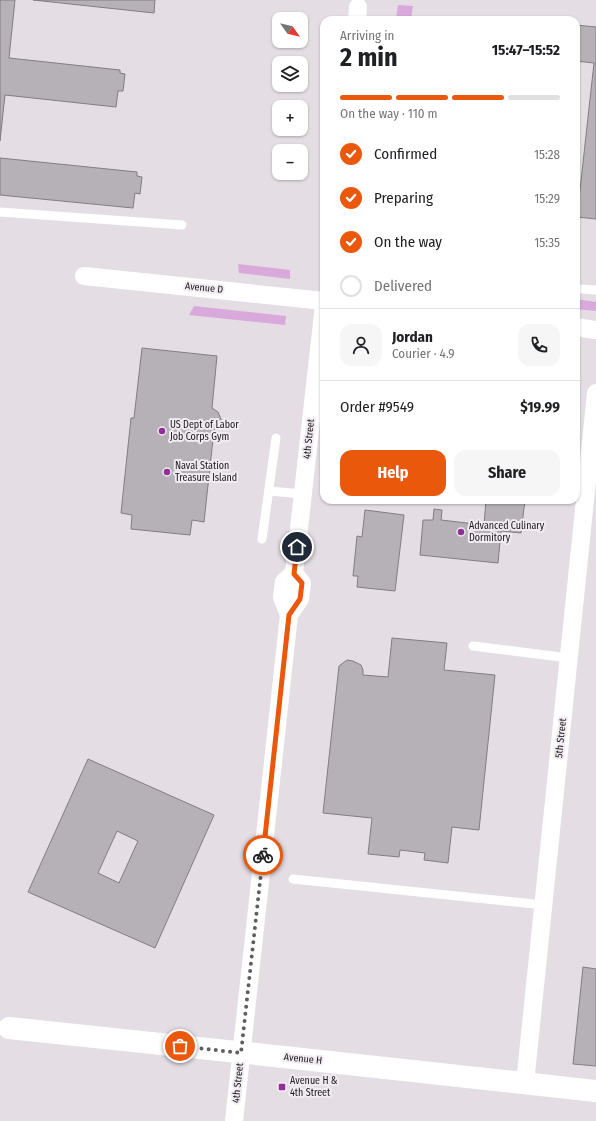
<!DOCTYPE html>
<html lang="en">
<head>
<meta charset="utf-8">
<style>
  body { margin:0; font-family:"Fira Sans Condensed",sans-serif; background:#f6f6f6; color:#202124; height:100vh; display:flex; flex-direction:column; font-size:15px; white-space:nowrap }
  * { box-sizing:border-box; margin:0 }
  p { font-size:13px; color:#757577 }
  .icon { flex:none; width:22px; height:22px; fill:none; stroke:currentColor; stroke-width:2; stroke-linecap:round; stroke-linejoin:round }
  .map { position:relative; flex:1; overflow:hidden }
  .sheet { position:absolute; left:320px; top:16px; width:260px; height:488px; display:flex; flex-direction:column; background:#fff; border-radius:12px; box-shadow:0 1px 3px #0004 }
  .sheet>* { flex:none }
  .needle { width:26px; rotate:124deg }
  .buttons { position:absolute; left:272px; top:12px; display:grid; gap:8px }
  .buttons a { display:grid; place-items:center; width:36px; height:36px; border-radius:8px; background:#fff; box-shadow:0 1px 3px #0004; font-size:20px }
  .pin { position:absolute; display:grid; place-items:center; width:34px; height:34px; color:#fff; margin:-17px; border:2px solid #fff; border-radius:50%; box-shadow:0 1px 4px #0007 }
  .courier { position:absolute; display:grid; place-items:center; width:40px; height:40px; margin:-20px; border:3px solid #ea580c; border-radius:50%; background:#fff; color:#222; box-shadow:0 1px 5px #0007 }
  .summary em { font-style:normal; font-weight:700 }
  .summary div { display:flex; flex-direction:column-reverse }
  .summary { display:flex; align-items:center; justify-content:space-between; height:68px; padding:0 20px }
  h1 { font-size:26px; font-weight:700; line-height:30px }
  .bar { display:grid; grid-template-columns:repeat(4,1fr); gap:6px 4px; align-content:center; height:48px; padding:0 20px }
  .bar i { height:5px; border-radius:3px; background:#e0e0e0 }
  .bar .active { background:#ea580c }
  .bar p { grid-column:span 4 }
  .line { display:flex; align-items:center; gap:10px; padding:0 20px; border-top:1px solid #e0e0e0 }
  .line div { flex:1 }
  .round { display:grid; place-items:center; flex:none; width:42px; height:42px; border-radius:12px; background:#f6f6f6 }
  ol { padding:0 20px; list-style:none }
  li { display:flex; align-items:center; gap:12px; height:44px }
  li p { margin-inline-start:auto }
  li .icon { padding:4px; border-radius:50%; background:#ea580c; color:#fff; stroke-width:4 }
  li:last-child { color:#757577 }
  li i { width:22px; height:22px; border:2px solid #e0e0e0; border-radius:50% }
  .button { display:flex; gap:8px; margin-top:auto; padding:8px 20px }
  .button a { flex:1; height:46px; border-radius:12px; background:#ea580c; color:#fff; font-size:16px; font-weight:700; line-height:46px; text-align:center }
  .button a+a { background:#f6f6f6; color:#202124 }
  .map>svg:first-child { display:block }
  .green { fill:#d8a9da }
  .building { fill:#b6b1b6; stroke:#827d82; fill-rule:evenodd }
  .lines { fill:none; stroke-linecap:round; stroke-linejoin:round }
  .service { stroke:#fff; stroke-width:9 }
  .minor { stroke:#fff; stroke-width:18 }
  .tertiary { stroke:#fff; stroke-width:22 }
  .done { stroke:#615d61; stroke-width:4; stroke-dasharray:0 7.2 }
  .route { stroke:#ea580c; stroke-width:5 }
  .poi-dot { fill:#902f97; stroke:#f1ebf2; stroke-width:1.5 }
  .labels { text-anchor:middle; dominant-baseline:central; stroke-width:4; stroke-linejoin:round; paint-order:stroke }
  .street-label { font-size:10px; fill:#1a181a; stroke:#f1ebf2 }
  .poi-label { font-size:10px; fill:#1a181a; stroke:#f1ebf2; text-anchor:start }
</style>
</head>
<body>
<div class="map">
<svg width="596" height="1121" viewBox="0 0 596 1121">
  <rect width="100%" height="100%" fill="#e4dee4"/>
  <path class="green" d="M398,5L413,6L411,20H389L390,18L396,19Z
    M238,264L290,270V279L239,273Z
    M576,299L596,302V311L576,309Z
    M194,306L286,316L285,325L189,315Z"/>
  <path class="building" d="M0,0H15L9,58L120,70V73L125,74L123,91H118L116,107L5,95L0,141Z
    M33,0H155L154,13Z
    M576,25L596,27V219L577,217L594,63L576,61Z
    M0,158L137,172V176L142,177L140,194L135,193L133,208L0,195Z
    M142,348L217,356L212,408L218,412L221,419V423L219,426L214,430L204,522L192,520L190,535L131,529L132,515L121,513L131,418H134Z
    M486,500H525L521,533L501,531L498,563L420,555L423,520H433L434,509L442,510L441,520L484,525Z
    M365,510L404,515L395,591L357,587L358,576H353L357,536L362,537Z
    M392,638L447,643L444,670L495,675L479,830L452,827L448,863L424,860L425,853L400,850L399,857L368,854L372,818L323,813L339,666L347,660L353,661L361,665L363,670V675L388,677Z
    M88,759L214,815L155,948L28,892ZM117,831L138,841L119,883L98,873Z
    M583,967L596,969V1066L573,1064Z"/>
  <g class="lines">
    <path class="service" d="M0,212L182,225
      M582,289L596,290
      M269,491L303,494
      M262,539L276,438
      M473,646L569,658
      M293,879L544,905"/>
    <path class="minor" d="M357,20L358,7
      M84,276L324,301
      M576,327L596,330
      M294,573L324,305
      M294,573L302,583L300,599L289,615L282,597L284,582Z
      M525,1083L596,393
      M234,1121L289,615"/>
    <path class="tertiary" d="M9,1028L284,1057L596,1091"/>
  </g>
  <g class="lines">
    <path class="done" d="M180,1046L241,1053L263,855"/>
    <path class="route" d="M263,855L289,615L300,599L302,583L294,574L297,547"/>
  </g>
  <g class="poi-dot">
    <circle cx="162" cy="431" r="4"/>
    <circle cx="167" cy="472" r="4"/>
    <circle cx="461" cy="532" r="4"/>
    <rect x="278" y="1083" width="8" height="8" rx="2"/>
  </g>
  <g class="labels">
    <g class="street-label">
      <text transform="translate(204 288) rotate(6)">Avenue D</text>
      <text transform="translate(309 439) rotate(-84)">4th Street</text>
      <text transform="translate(561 738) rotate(-84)">5th Street</text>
      <text transform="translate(303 1059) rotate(6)">Avenue H</text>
      <text transform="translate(238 1083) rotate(-84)">4th Street</text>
    </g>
    <g class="poi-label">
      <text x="170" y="425">US Dept of Labor<tspan x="170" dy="12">Job Corps Gym</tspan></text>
      <text x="175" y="466">Naval Station<tspan x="175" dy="12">Treasure Island</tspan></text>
      <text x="469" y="526">Advanced Culinary<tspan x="469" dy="12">Dormitory</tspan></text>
      <text x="290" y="1081">Avenue H &amp;<tspan x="290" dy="12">4th Street</tspan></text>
    </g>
  </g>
</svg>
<div class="buttons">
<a><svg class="needle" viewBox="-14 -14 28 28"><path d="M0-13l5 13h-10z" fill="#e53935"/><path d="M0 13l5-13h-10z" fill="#757577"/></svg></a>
<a><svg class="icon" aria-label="layers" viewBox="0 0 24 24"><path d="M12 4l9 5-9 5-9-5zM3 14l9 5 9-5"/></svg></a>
<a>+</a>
<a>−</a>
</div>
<div class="pin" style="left:180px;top:1046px;background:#ea580c"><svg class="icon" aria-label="bag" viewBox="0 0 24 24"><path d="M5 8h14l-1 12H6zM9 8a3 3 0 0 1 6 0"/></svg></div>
<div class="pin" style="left:297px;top:547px;background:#1f2937"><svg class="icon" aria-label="home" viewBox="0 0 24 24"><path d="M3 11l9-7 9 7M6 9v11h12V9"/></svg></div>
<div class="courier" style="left:263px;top:855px"><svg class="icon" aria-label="bike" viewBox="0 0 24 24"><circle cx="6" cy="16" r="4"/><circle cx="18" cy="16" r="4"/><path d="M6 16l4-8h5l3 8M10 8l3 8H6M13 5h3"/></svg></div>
<section class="sheet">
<div class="summary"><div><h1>2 min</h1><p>Arriving in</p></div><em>15:47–15:52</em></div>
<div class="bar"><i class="active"></i><i class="active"></i><i class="active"></i><i></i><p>On the way · 110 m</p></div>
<ol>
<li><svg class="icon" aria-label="check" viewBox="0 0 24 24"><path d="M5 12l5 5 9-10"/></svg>Confirmed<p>15:28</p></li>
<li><svg class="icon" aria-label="check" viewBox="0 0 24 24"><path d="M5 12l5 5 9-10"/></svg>Preparing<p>15:29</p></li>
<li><svg class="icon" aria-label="check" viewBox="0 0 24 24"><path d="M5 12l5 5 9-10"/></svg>On the way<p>15:35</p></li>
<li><i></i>Delivered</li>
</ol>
<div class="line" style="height:72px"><a class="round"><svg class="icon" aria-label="person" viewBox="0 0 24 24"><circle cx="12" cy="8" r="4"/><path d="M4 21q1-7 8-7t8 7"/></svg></a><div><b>Jordan</b><p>Courier · 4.9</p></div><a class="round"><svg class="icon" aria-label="phone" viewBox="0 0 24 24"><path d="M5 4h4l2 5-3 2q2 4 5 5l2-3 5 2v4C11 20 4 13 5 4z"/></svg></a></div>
<div class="line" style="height:52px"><div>Order #9549</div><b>$19.99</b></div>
<div class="button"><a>Help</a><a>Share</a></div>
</section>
</div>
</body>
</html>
